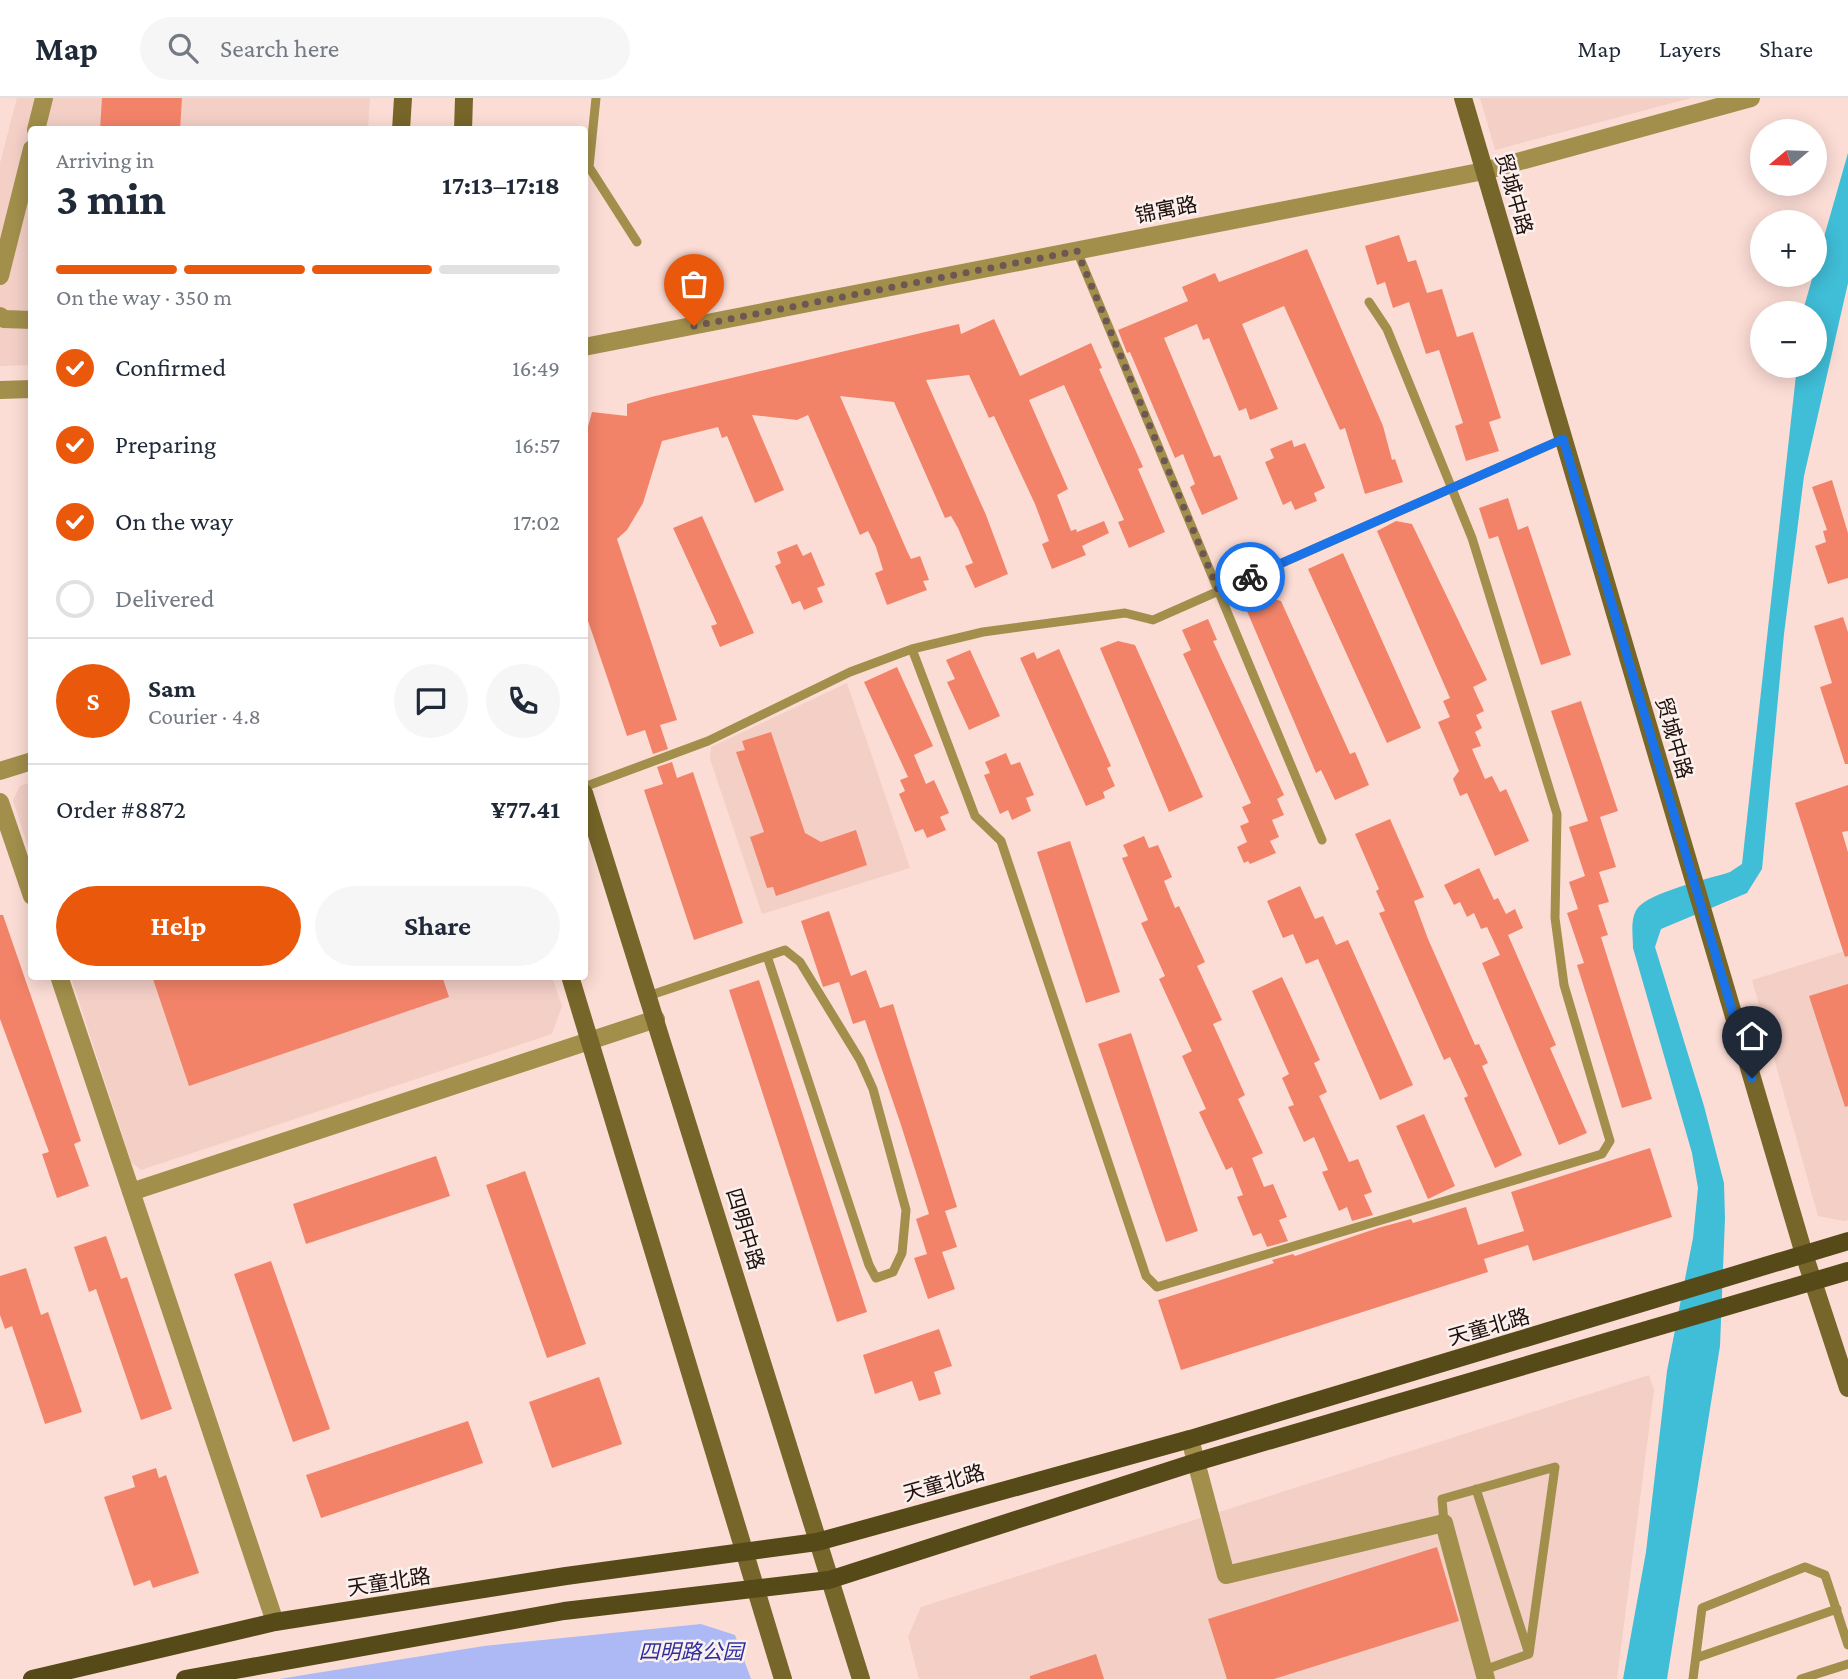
<!DOCTYPE html>
<html lang="en">
<head>
<meta charset="utf-8">
<style>
  body { margin:0; font-family:"Crimson Pro","Noto Sans SC",serif; background:#f6f6f7; color:#1f2937; height:100vh; display:flex; flex-direction:column; font-size:26px; white-space:nowrap }
  * { box-sizing:border-box; margin:0 }
  p { font-size:23px; color:#747a83 }
  .icon { flex:none; width:38px; height:38px; fill:none; stroke:currentColor; stroke-width:2; stroke-linecap:round; stroke-linejoin:round }
  .map { position:relative; flex:1; overflow:hidden }
  .panel { position:absolute; left:28px; top:28px; width:560px; height:854px; display:flex; flex-direction:column; background:#fff; border-radius:7px; box-shadow:0 4px 18px #0003 }
  .panel>* { flex:none }
  .needle { width:46px; rotate:251deg }
  .buttons { position:absolute; left:1750px; top:21px; display:grid; gap:14px }
  .buttons a { display:grid; place-items:center; width:77px; height:77px; border-radius:50%; background:#fff; box-shadow:0 4px 18px #0003; font-size:35px }
  .pin { position:absolute; display:grid; place-items:center; width:60px; height:60px; color:#fff; margin:-72px -30px; border-radius:50% 50% 50% 0; rotate:-45deg; box-shadow:0 0 7px #0007 }
  .pin .icon { rotate:45deg }
  .courier { position:absolute; display:grid; place-items:center; width:70px; height:70px; margin:-35px; border:5px solid #1a73e8; border-radius:50%; background:#fff; color:#222; box-shadow:0 2px 9px #0007 }
  .overview em { font-style:normal; font-weight:700 }
  .overview div { display:flex; flex-direction:column-reverse }
  .overview { display:flex; align-items:center; justify-content:space-between; height:119px; padding:0 28px }
  h1 { font-size:46px; font-weight:700; line-height:52px }
  .bar { display:grid; grid-template-columns:repeat(4,1fr); gap:10px 7px; align-content:center; height:84px; padding:0 28px }
  .bar i { height:9px; border-radius:5px; background:#e0e1e3 }
  .bar .on { background:#ea580c }
  .bar p { grid-column:span 4 }
  .line { display:flex; align-items:center; gap:18px; padding:0 28px; border-top:2px solid #e0e1e3 }
  .line div { flex:1 }
  .round { display:grid; place-items:center; flex:none; width:74px; height:74px; border-radius:37px; background:#f6f6f7 }
  ol { padding:0 28px; list-style:none }
  li { display:flex; align-items:center; gap:21px; height:77px }
  li p { margin-inline-start:auto }
  li .icon { padding:7px; border-radius:50%; background:#ea580c; color:#fff; stroke-width:4 }
  li:last-child { color:#747a83 }
  li i { width:38px; height:38px; border:4px solid #e0e1e3; border-radius:50% }
  .button { display:flex; gap:14px; margin-top:auto; padding:14px 28px }
  .button a { flex:1; height:80px; border-radius:42px; background:#ea580c; color:#fff; font-size:28px; font-weight:700; line-height:80px; text-align:center }
  .button a+a { background:#f6f6f7; color:#1f2937 }
  header { display:flex; align-items:center; gap:42px; box-sizing:border-box; height:98px; padding:0 35px; background:#fff; border-bottom:2px solid #e0e1e3 }
  header strong { font-size:33px }
  nav { display:flex; gap:38px; margin-inline-start:auto; font-size:24px }
  .search { width:490px; height:63px; background:#f6f6f7; display:flex; align-items:center; gap:18px; box-sizing:border-box; padding:0 24px; border-radius:38px; color:#747a83; font-size:26px }
  .map>svg:first-child { display:block }
  .built { fill:#f3cfc6 }
  .green { fill:#acb9f5 }
  .water { fill:#40bdd7 }
  .building { fill:#f28369 }
  .lines { fill:none; stroke-linecap:round; stroke-linejoin:round }
  .service { stroke:#a18f4b; stroke-width:9 }
  .minor { stroke:#a18f4b; stroke-width:18 }
  .tertiary { stroke:#a18f4b; stroke-width:18 }
  .secondary { stroke:#766629; stroke-width:18 }
  .primary { stroke:#564a19; stroke-width:18 }
  .done { stroke:#6d5752; stroke-width:7; stroke-dasharray:0 12.6 }
  .route { stroke:#1a73e8; stroke-width:9 }
  .labels { text-anchor:middle; dominant-baseline:central; stroke-width:5; stroke-linejoin:round; paint-order:stroke }
  .street-label { font-size:21px; fill:#200f0b; stroke:#faf0ed }
  .park-label { font-size:21px; font-style:italic; fill:#2f309d; stroke:#faf0ed }
</style>
</head>
<body>
<header>
<strong>Map</strong>
<div class="search"><svg class="icon" aria-label="search" viewBox="0 0 24 24"><circle cx="10" cy="10" r="6"/><path d="M15 15l6 6"/></svg>Search here</div>
<nav><a>Map</a><a>Layers</a><a>Share</a></nav>
</header>
<div class="map">
<svg width="1848" height="1581" viewBox="0 0 1848 1581">
  <rect width="100%" height="100%" fill="#fcddd5"/>
  <path class="built" d="M17,0H370L368,31L32,32L31,267L0,268V65Z
    M1480,0H1691L1495,52Z
    M847,585L910,770L762,816L710,661L711,649Z
    M31,684H32L31,759L13,702L20,688Z
    M1848,852V1122L1844,1123L1818,1118L1752,882Z
    M71,879H552L562,908L552,936L141,1072L131,1064Z
    M1649,1277L1654,1292L1617,1581H919L908,1539L921,1509Z"/>
  <path class="green" d="M701,1526L735,1537L751,1581H279L484,1548Z"/>
  <path class="water" d="M1848,55V185L1804,378L1784,536L1762,771L1747,795L1661,831L1655,849L1704,1008L1724,1085L1725,1120L1720,1248L1667,1581H1623L1646,1454L1667,1273L1693,1140L1698,1090L1692,1055L1633,850C1633,838 1630,821 1637,811C1649,794 1709,781 1730,774L1742,766L1797,268H1815V215H1803L1804,209Z"/>
  <path class="building" d="M102,0H182L180,32H100Z
    M1399,137L1408,164L1416,162L1427,195L1442,191L1457,239L1473,234L1501,320L1489,324L1499,353L1466,363L1455,328L1463,325L1439,252L1426,256L1409,204L1393,210L1385,184L1377,187L1365,148Z
    M1307,151L1383,328L1392,362L1395,361L1403,384L1365,396L1345,330L1340,332L1284,208L1242,226L1278,311L1250,322L1246,310L1239,313L1209,240L1203,242L1197,226L1164,240L1214,359L1220,357L1238,401L1202,417L1190,389L1195,386L1183,356L1175,360L1130,254L1127,255L1118,232L1188,203L1182,189L1215,175L1219,184Z
    M994,221L1020,278L1091,245L1102,270L1099,271L1143,369L1138,371L1165,434L1129,450L1118,424L1124,422L1064,287L1029,302L1068,391L1057,397L1071,433L1076,431L1077,434L1104,423L1109,435L1082,448L1086,457L1052,471L1042,446L1049,443L1035,406L994,318L989,320L969,277L926,282L986,417L1008,476L975,490L965,468L973,465L958,430L951,418L945,420L894,304L840,298L907,453L911,461L920,458L929,482L923,483L927,492L887,507L875,475L883,472L876,449L868,433L860,437L808,317L797,322L752,317L784,392L755,405L727,338L722,340L718,329L662,343L643,405L627,432L617,441L677,622L660,627L668,651L653,656L645,632L627,638L584,511V343L592,314L627,318V306L651,299L959,226L961,236Z
    M1292,342L1294,349L1305,345L1325,390L1314,395L1317,403L1295,412L1291,403L1283,407L1265,364L1274,360L1270,351Z
    M1832,382L1848,435V480L1828,486L1815,448L1826,444L1823,433L1827,432L1812,389Z
    M1508,400L1518,432L1528,428L1571,557L1541,567L1498,438L1489,441L1479,410Z
    M702,418L754,535L720,549L711,528L717,526L673,430Z
    M1396,423L1412,426L1487,582L1473,589L1484,613L1476,617L1482,630L1475,634L1481,648L1472,651L1485,681L1492,678L1500,694L1506,691L1529,743L1495,758L1467,695L1460,698L1453,681L1459,673L1438,624L1450,619L1443,603L1450,600L1377,433Z
    M797,446L803,458L811,454L825,487L817,490L823,504L804,512L800,503L792,506L775,468L781,465L777,454Z
    M1343,455L1421,630L1387,645L1308,471Z
    M1263,498L1281,503L1350,656L1355,654L1369,687L1335,702L1321,672L1316,675L1244,506Z
    M1843,519L1848,534V666H1845L1820,589L1832,585L1814,528Z
    M1208,521L1217,542L1213,543L1284,697L1277,701L1284,717L1272,722L1279,739L1270,743L1276,755L1250,766L1248,763L1244,765L1237,749L1247,744L1240,728L1249,724L1242,709L1251,705L1183,556L1191,552L1182,532Z
    M1118,543L1135,547L1203,699L1169,714L1100,550Z
    M1059,551L1111,668L1107,670L1115,688L1103,694L1105,700L1086,708L1020,560L1034,554L1037,561Z
    M970,552L1000,618L969,632L947,584L955,581L946,562Z
    M897,569L933,648L914,657L926,686L934,682L949,715L940,719L946,732L927,740L923,731L915,734L899,696L905,693L900,682L908,679L864,584Z
    M1581,603L1618,713L1600,719L1616,769L1599,774L1609,804L1598,807L1608,837L1601,839L1652,1001L1622,1010L1577,867L1584,865L1567,815L1578,811L1569,784L1585,778L1569,729L1588,723L1551,613Z
    M771,634L805,735L821,744L856,732L867,767L776,798L773,789L767,790L750,739L764,734L736,654L745,652L742,643Z
    M1006,655L1011,667L1020,664L1034,697L1026,700L1031,713L1012,722L1008,712L1000,716L984,677L990,675L985,664Z
    M672,664L677,680L693,674L743,825L694,842L644,692L663,686L657,669Z
    M1848,687V733L1842,734L1848,754V858L1845,859L1795,705Z
    M1390,721L1424,799L1414,803L1428,841L1475,947L1479,946L1488,965L1482,968L1522,1057L1495,1070L1464,1000L1468,998L1450,959L1444,962L1379,815L1385,813L1376,793L1379,791L1355,736Z
    M1144,738L1149,750L1158,747L1172,779L1164,783L1175,810L1179,808L1205,864L1197,868L1222,922L1213,926L1245,997L1238,1001L1263,1055L1252,1060L1264,1089L1273,1086L1287,1119L1279,1122L1288,1143L1267,1149L1261,1135L1253,1138L1237,1099L1243,1097L1232,1069L1226,1072L1199,1014L1206,1011L1182,958L1192,953L1159,881L1165,878L1141,825L1148,822L1122,760L1128,758L1123,747Z
    M1070,743L1120,894L1086,905L1037,754Z
    M1479,770L1494,802L1498,800L1506,816L1515,811L1523,830L1508,837L1556,947L1550,950L1587,1035L1559,1047L1482,865L1500,857L1487,829L1481,831L1474,815L1467,819L1460,804L1454,807L1444,787Z
    M1300,788L1315,821L1323,818L1336,847L1348,842L1413,987L1380,1002L1318,861L1306,866L1293,836L1283,840L1267,803Z
    M829,813L851,878L866,872L880,910L893,906L957,1109L945,1113L957,1149L942,1154L955,1191L928,1201L914,1160L927,1156L916,1121L929,1116L901,1027L865,922L853,926L839,884L823,889L801,823Z
    M0,817H3L81,1043L74,1046L89,1088L57,1100L42,1056L49,1054L0,921Z
    M152,878H442L449,899L189,988Z
    M1282,879L1320,962L1314,965L1327,994L1319,998L1349,1064L1358,1061L1372,1094L1364,1097L1373,1117L1352,1123L1347,1109L1339,1113L1322,1074L1328,1072L1314,1039L1304,1044L1288,1009L1294,1007L1282,980L1289,976L1252,893Z
    M759,882L867,1214L837,1224L729,892Z
    M1848,886V1008L1845,1009L1809,898Z
    M1131,935L1198,1133L1166,1144L1098,946Z
    M1424,1016L1455,1088L1428,1101L1396,1028Z
    M1650,1050L1672,1119L1533,1163L1528,1147L1484,1161L1488,1174L1181,1272L1158,1202L1274,1165L1272,1162L1293,1156L1295,1158L1378,1130L1411,1121L1413,1125L1466,1109L1478,1147L1524,1133L1511,1094Z
    M436,1058L450,1098L306,1146L293,1106Z
    M525,1073L586,1246L547,1260L486,1087Z
    M106,1138L121,1181L127,1179L172,1311L141,1322L96,1191L89,1194L74,1149Z
    M271,1163L330,1331L293,1344L234,1176Z
    M26,1170L41,1217L48,1214L82,1314L45,1326L12,1228L5,1231L0,1217V1178Z
    M939,1231L952,1268L934,1274L941,1296L919,1303L912,1283L875,1296L863,1257Z
    M599,1279L622,1346L552,1370L529,1304Z
    M468,1323L483,1365L321,1420L306,1377Z
    M156,1370L159,1380L166,1377L199,1475L153,1490L150,1482L134,1488L104,1399L135,1389L132,1378Z
    M1437,1449L1459,1523L1274,1581H1227L1208,1521Z
    M1096,1556L1104,1581H1030V1578Z"/>
  <g class="lines">
    <path class="service" d="M596,0L589,69L637,144
      M1077,153L1322,742
      M912,551L975,718L1001,743L1146,1178L1157,1189L1602,1056L1610,1043L1564,887L1555,820L1557,716L1472,440L1387,231L1369,204
      M584,689L708,643L850,574L912,551L983,534L1125,515L1153,522L1563,341
      M648,898L785,852L800,864L860,962L873,991L906,1112L902,1155L893,1174L876,1180L869,1167L767,858
      M1476,1391L1528,1553
      M1444,1425L1442,1401L1555,1369L1529,1556L1484,1572
      M1696,1560L1837,1511
      M1693,1581L1702,1510L1805,1469L1825,1477L1848,1547
      M1801,1581L1848,1566"/>
    <path class="minor" d="M36,32L44,0
      M0,178L32,51
      M0,218L4,221L32,222
      M0,673L32,663
      M0,704L32,798
      M59,878L275,1524
      M131,1094L656,921
      M1190,1341L1226,1477L1444,1425L1486,1581"/>
    <path class="tertiary" d="M584,249L1484,73L1751,0
      M0,292L32,291"/>
    <path class="secondary" d="M1463,0L1804,1156L1848,1290
      M401,32L403,0
      M463,32L464,0
      M584,695L861,1581
      M570,878L783,1581"/>
    <path class="primary" d="M32,1581L275,1524L566,1478L817,1444L1190,1341L1848,1143
      M185,1581L564,1513L829,1482L1196,1364L1848,1173"/>
  </g>
  <g class="lines">
    <path class="done" d="M694,228L1077,153L1219,494L1250,479"/>
    <path class="route" d="M1250,479L1563,341L1752,980"/>
  </g>
  <g class="labels">
    <g class="street-label">
      <text transform="translate(1514 96) rotate(74)">贸城中路</text>
      <text transform="translate(1166 112) rotate(-11)">锦寓路</text>
      <text transform="translate(1674 640) rotate(74)">贸城中路</text>
      <text transform="translate(745 1131) rotate(73)">四明中路</text>
      <text transform="translate(1489 1229) rotate(-16)">天童北路</text>
      <text transform="translate(944 1385) rotate(-16)">天童北路</text>
      <text transform="translate(389 1484) rotate(-9)">天童北路</text>
    </g>
    <g class="park-label">
      <text x="691" y="1554">四明路公园</text>
    </g>
  </g>
</svg>
<div class="buttons">
<a><svg class="needle" viewBox="-14 -14 28 28"><path d="M0-13l5 13h-10z" fill="#e53935"/><path d="M0 13l5-13h-10z" fill="#747a83"/></svg></a>
<a>+</a>
<a>−</a>
</div>
<div class="pin" style="left:694px;top:228px;background:#ea580c"><svg class="icon" aria-label="bag" viewBox="0 0 24 24"><path d="M5 8h14l-1 12H6zM9 8a3 3 0 0 1 6 0"/></svg></div>
<div class="pin" style="left:1752px;top:980px;background:#1f2937"><svg class="icon" aria-label="home" viewBox="0 0 24 24"><path d="M3 11l9-7 9 7M6 9v11h12V9"/></svg></div>
<div class="courier" style="left:1250px;top:479px"><svg class="icon" aria-label="bike" viewBox="0 0 24 24"><circle cx="6" cy="16" r="4"/><circle cx="18" cy="16" r="4"/><path d="M6 16l4-8h5l3 8M10 8l3 8H6M13 5h3"/></svg></div>
<section class="panel">
<div class="overview"><div><h1>3 min</h1><p>Arriving in</p></div><em>17:13–17:18</em></div>
<div class="bar"><i class="on"></i><i class="on"></i><i class="on"></i><i></i><p>On the way · 350 m</p></div>
<ol>
<li><svg class="icon" aria-label="check" viewBox="0 0 24 24"><path d="M5 12l5 5 9-10"/></svg>Confirmed<p>16:49</p></li>
<li><svg class="icon" aria-label="check" viewBox="0 0 24 24"><path d="M5 12l5 5 9-10"/></svg>Preparing<p>16:57</p></li>
<li><svg class="icon" aria-label="check" viewBox="0 0 24 24"><path d="M5 12l5 5 9-10"/></svg>On the way<p>17:02</p></li>
<li><i></i>Delivered</li>
</ol>
<div class="line" style="height:126px"><b class="round" style="background:#ea580c;color:#fff">S</b><div><b>Sam</b><p>Courier · 4.8</p></div><a class="round"><svg class="icon" aria-label="chat" viewBox="0 0 24 24"><path d="M4 5h16v11H9l-5 4z"/></svg></a><a class="round"><svg class="icon" aria-label="phone" viewBox="0 0 24 24"><path d="M5 4h4l2 5-3 2q2 4 5 5l2-3 5 2v4C11 20 4 13 5 4z"/></svg></a></div>
<div class="line" style="height:91px"><div>Order #8872</div><b>¥77.41</b></div>
<div class="button"><a>Help</a><a>Share</a></div>
</section>
</div>
</body>
</html>
